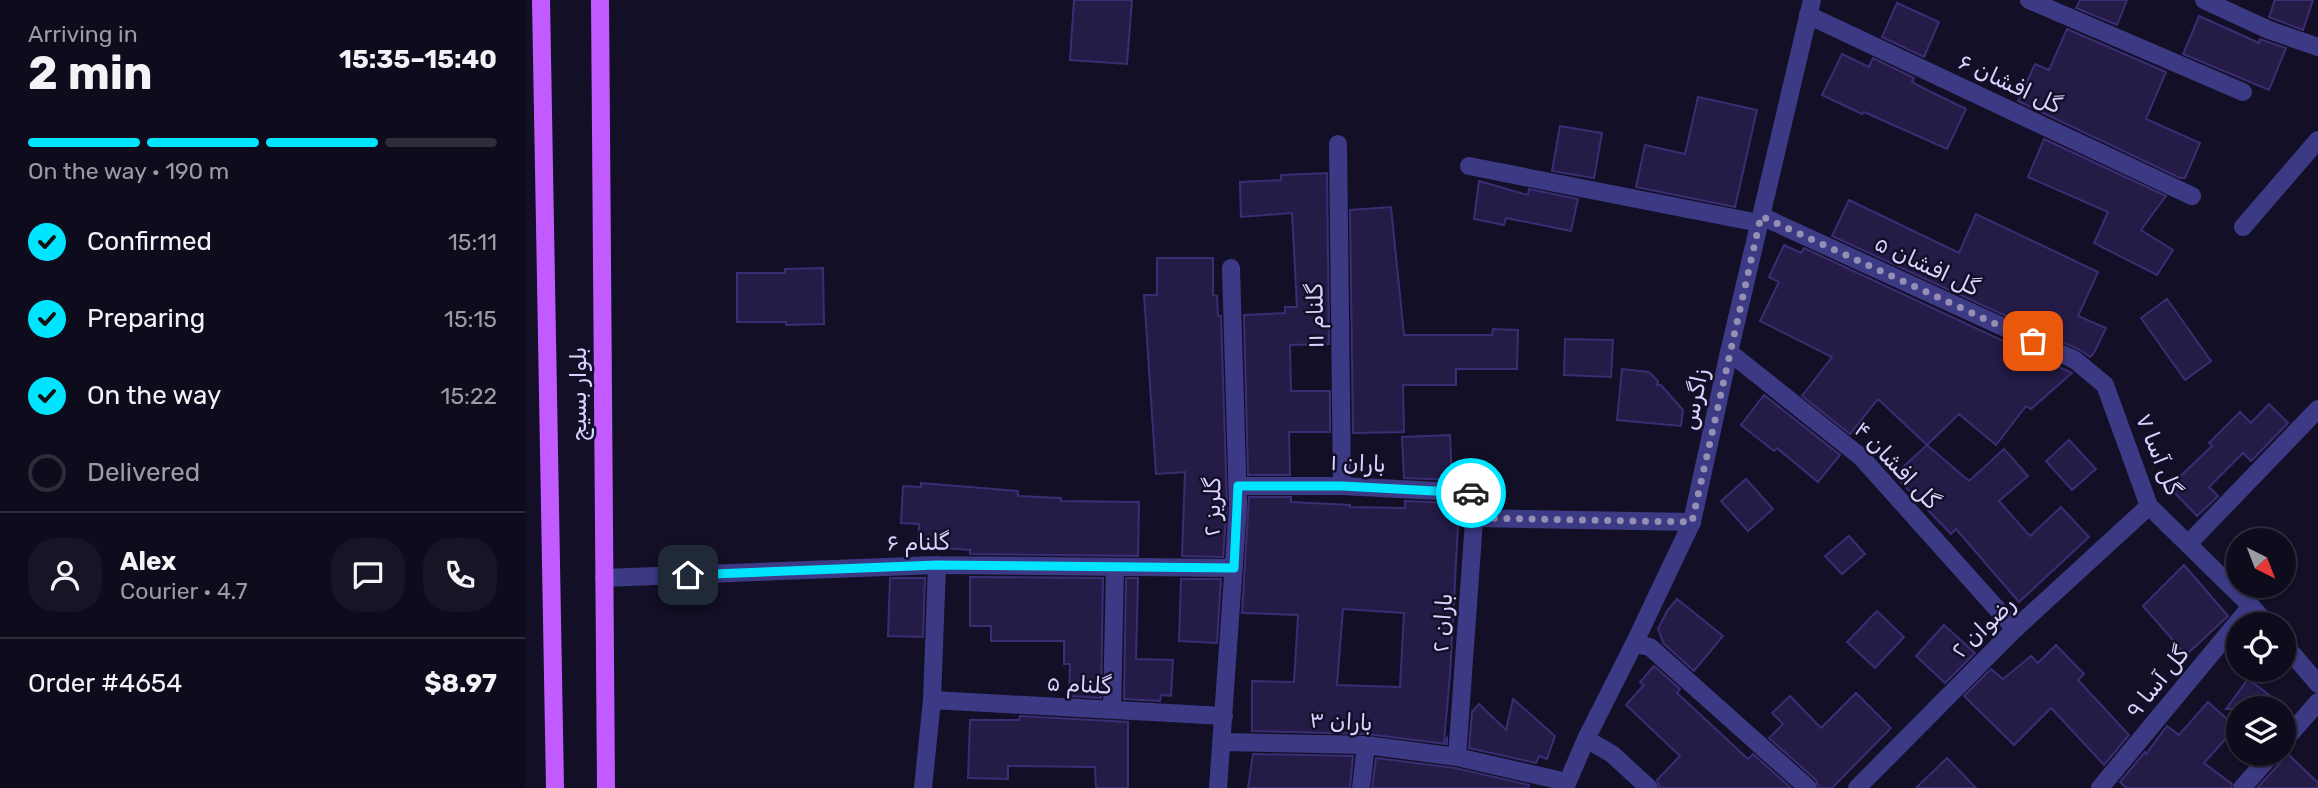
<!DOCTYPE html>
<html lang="en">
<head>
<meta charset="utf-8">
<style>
  body { margin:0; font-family:Rubik,"Noto Naskh Arabic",sans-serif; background:#171425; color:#f1f3f6; height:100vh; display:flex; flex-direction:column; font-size:26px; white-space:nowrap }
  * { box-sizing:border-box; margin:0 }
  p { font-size:23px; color:#9b9ba3 }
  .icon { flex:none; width:38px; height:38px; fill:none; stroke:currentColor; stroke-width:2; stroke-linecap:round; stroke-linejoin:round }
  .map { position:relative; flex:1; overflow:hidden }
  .drawer { display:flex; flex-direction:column; background:#0e0b1c; width:525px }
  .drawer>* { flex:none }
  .needle { width:46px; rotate:138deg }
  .tools { position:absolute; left:1701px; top:528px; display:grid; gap:14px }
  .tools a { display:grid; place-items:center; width:70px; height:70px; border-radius:50%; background:#0e0b1c; box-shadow:0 2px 5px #0004,0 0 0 2px #2e2b3b; font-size:35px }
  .pin { position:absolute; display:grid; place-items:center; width:60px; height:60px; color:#fff; margin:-30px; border-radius:14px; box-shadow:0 4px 10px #0006 }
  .courier { position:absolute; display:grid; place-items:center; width:70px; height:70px; margin:-35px; border:5px solid #00e5ff; border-radius:50%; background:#fff; color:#222; box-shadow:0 2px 9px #0007 }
  .headline em { font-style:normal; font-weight:700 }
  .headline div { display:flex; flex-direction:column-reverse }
  .headline { display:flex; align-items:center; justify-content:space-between; height:119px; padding:0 28px }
  h1 { font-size:46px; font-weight:700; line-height:52px }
  .bar { display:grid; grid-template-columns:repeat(4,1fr); gap:10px 7px; align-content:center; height:84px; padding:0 28px }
  .bar i { height:9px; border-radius:5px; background:#2e2b3b }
  .bar .selected { background:#00e5ff }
  .bar p { grid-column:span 4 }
  .line { display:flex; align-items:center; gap:18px; padding:0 28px; border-top:2px solid #2e2b3b }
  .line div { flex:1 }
  .round { display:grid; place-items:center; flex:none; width:74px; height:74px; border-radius:28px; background:#171425 }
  ol { padding:0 28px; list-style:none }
  li { display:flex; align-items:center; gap:21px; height:77px }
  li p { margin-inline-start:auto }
  li .icon { padding:7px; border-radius:50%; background:#00e5ff; color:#111; stroke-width:4 }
  li:last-child { color:#9b9ba3 }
  li i { width:38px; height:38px; border:4px solid #2e2b3b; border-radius:50% }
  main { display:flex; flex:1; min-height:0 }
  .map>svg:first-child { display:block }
  .building { fill:#241b47; stroke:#3b2d73; stroke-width:2; fill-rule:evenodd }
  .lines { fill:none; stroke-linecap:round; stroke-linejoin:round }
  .minor { stroke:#3d3a85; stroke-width:18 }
  .tertiary { stroke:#3d3a85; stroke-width:18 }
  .primary { stroke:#c25bff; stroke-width:18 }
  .done { stroke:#948fb3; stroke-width:7; stroke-dasharray:0 12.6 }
  .route { stroke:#00e5ff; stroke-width:9 }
  .labels { text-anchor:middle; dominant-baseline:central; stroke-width:5; stroke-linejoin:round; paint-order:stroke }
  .street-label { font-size:23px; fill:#d9d4ff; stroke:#130f26 }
</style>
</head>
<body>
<main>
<section class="drawer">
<div class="headline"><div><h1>2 min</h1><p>Arriving in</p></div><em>15:35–15:40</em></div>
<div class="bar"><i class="selected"></i><i class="selected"></i><i class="selected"></i><i></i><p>On the way · 190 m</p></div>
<ol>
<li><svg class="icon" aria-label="check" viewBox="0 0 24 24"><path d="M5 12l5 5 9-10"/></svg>Confirmed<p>15:11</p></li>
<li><svg class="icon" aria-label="check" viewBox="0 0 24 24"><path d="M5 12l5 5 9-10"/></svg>Preparing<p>15:15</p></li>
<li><svg class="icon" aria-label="check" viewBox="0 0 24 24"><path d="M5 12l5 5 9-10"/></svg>On the way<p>15:22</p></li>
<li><i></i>Delivered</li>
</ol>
<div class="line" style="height:126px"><a class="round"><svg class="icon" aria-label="person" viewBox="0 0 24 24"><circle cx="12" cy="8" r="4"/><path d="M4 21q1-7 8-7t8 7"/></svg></a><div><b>Alex</b><p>Courier · 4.7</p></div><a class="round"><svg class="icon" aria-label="chat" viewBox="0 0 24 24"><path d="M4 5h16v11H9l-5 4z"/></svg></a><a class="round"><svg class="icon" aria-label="phone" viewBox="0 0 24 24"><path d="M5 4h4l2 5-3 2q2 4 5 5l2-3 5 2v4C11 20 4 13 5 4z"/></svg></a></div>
<div class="line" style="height:91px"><div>Order #4654</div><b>$8.97</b></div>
</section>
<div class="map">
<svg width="1793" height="788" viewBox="0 0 1793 788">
  <rect width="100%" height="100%" fill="#130f26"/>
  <path class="building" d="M549,0H607L602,64L545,60Z
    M1555,0H1602L1592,25L1551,8Z
    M1750,0H1788L1778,30L1744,17Z
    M1372,3L1414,22L1399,57L1357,37Z
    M1674,16L1734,43L1735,39L1761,48L1744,90L1658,54Z
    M1542,29L1641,72L1621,119L1675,143L1660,178H1655L1493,101L1510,64L1524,70Z
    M1317,54L1344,67L1348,58L1389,78L1387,82L1400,89L1441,109L1422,149L1339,112L1337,114L1297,95Z
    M1173,97L1232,110L1210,207L1111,187L1120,145L1160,154Z
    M1035,126L1077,133L1069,178L1027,171Z
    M1519,139L1641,196L1616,230L1648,250L1632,275L1569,243L1583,212L1503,177Z
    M802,173L804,344L765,345L766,391H805V432H764L765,475H723L719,315L760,313V307H772L767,213L716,217L715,182L756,180V175Z
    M954,181L1003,195L1004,189L1053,199L1046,231L981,218L979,225L949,219Z
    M1324,200L1434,253L1451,214L1573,272L1553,316L1581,328L1569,353L1565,357L1555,350L1307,236Z
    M866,207L879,335H967L968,329L993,330L992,369H931V385H878L879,432L828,433L825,210Z
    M1259,245L1276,253L1279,248L1547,373L1506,409L1501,406L1471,445L1434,414L1402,445L1353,399L1325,434L1277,396L1307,357L1235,321L1254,282L1244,277Z
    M632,258H688V295L692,296L693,316H696L702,506L698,557L657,556L660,472L631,474L619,295H632Z
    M298,268L299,324L261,325V322H212V273H260V269Z
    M1642,299L1686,361L1660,380L1616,318Z
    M1040,339L1088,340L1086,377L1039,375Z
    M1097,369L1124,372L1133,381L1132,385H1136L1158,410L1156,426L1092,420Z
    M1239,395L1315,455L1293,482L1252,448L1249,451L1216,425Z
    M1744,404L1763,423L1726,461L1718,453L1684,487L1693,496L1672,516L1644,487L1687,446L1684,443L1715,412L1726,423Z
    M925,435L927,480L879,478L877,437Z
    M1544,440L1571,469L1547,490L1521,461Z
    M1402,445L1444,481L1479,449L1503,476L1474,501L1505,536L1536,507L1564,537L1494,602L1431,529L1426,534L1369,475Z
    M1221,479L1248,509L1223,531L1196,501Z
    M396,483L493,491V496L536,498V501L614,502L613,556L445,554V550L393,546L394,524L376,523L378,486L396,487Z
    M724,497H766V502L825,505V507L880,508V501L928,503V507H934L925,675L919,742L922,738V744L842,734L727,731V681L769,682L773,615L717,613ZM818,609L879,613L875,687L812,685Z
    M1324,536L1340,554L1317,574L1300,556Z
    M1659,565L1703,616L1661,655L1618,606Z
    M445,577L578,578L576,698L544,696L545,664H539V641H466V626H445Z
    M365,578H400L398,637L363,636Z
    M601,578H613L611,659L648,660L646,696L636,695L635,701L599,699Z
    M656,579H696L692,643L654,641Z
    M1152,599L1198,636L1169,671L1139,644L1133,629L1142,611Z
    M1352,611L1379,637L1350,668L1322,642Z
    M1419,625L1450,653L1420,683L1391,656Z
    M1531,645L1559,674L1553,680L1604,735L1579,765L1526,708L1489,745L1439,696L1466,669L1478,679L1506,656L1513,663Z
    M1129,666L1155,689L1152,693L1223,759L1228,754L1266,788H1135L1132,780L1155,756L1101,705L1119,685L1115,682Z
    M1723,679L1763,709H1701Z
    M1331,693L1366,728L1307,788H1294L1291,780L1244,738L1258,724L1247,713L1265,696L1296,728Z
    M988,699L1030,736L1022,759L1014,756L1011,763L944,748L947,712L954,704L981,730Z
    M1683,702L1711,727L1679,763L1707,784L1706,788H1601L1595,782L1620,752L1621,754L1642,726L1654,735Z
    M495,716L603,722V788H571L570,767L483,766V779L443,778L445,720H494Z
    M1759,752H1761L1793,783V788H1732L1756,762Z
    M728,754L828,756L825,788H723Z
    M851,758L930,768L1004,785L1003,788H847Z
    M1422,758L1451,788H1391Z"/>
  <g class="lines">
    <path class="minor" d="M1504,0L1718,92
      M1679,0L1744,30L1793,47
      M1283,15L1667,196
      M813,144L817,486
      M944,166L1234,223
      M1236,216L1550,360L1580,385L1624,506L1726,606L1743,625
      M1718,227L1793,140
      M1204,352L1336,457L1490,629
      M713,486H817L951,493L932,757
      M949,518L1167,522
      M1663,544L1793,409
      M79,578L412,565L709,568
      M1109,644L1125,647L1283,788
      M1759,644L1793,684
      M407,700L699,716
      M587,710L590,567
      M1061,739L1087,754L1124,788
      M1759,741L1793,702
      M697,742L841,745L932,757L1042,782
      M398,788L407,700L412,565
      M693,788L713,506L706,268
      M836,788L841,745
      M1332,788L1490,629L1624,506
      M1575,788L1726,606
      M1717,788L1747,754"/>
    <path class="tertiary" d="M1040,788L1061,739L1109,644L1167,522L1204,352L1287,0"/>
    <path class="primary" d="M16,0L30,788
      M75,0L81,788"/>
  </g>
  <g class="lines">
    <path class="done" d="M946,493H951L949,518L1167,522L1236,216L1508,341"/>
    <path class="route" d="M163,575L412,565L709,568L713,486H817L946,493"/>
  </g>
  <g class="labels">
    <g class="street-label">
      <text transform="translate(1485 83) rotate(25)">گل افشان ۶</text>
      <text transform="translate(1402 265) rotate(25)">گل افشان ۵</text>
      <text transform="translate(790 316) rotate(-91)">گلنام ۱۱</text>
      <text transform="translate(53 394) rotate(-90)">بلوار بسیج</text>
      <text transform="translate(1169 399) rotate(-78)">زاگرس</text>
      <text transform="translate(1634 454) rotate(68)">گل آسا ۷</text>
      <text transform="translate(833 463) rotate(2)">باران ۱</text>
      <text transform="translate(1372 465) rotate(46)">گل افشان ۴</text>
      <text transform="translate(687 507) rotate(-89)">گلریز ۲</text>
      <text transform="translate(393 542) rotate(-1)">گلنام ۶</text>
      <text transform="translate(917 623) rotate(-86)">باران ۲</text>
      <text transform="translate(1458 627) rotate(-44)">رضوان ۲</text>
      <text transform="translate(1632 682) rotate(-51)">گل آسا ۹</text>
      <text transform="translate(554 684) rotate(3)">گلنام ۵</text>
      <text transform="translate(816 721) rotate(3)">باران ۳</text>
    </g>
  </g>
</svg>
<div class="tools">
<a><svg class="needle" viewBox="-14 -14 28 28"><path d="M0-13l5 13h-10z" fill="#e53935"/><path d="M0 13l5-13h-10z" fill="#9b9ba3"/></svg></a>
<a><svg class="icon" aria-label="locate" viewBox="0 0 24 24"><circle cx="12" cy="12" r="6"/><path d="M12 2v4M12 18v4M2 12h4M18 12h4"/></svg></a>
<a><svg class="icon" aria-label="layers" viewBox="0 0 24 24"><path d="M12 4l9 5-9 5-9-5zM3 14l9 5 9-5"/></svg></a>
</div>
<div class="pin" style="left:1508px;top:341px;background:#ea580c"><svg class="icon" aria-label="bag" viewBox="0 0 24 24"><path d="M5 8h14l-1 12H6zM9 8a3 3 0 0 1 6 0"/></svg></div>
<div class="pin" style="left:163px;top:575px;background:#1f2937"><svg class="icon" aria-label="home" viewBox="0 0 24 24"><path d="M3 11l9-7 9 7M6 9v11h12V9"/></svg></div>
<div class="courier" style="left:946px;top:493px"><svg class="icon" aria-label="car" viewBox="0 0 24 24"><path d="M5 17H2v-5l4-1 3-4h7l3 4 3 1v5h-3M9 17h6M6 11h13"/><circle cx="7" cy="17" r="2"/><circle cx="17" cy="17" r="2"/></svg></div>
</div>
</main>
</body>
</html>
